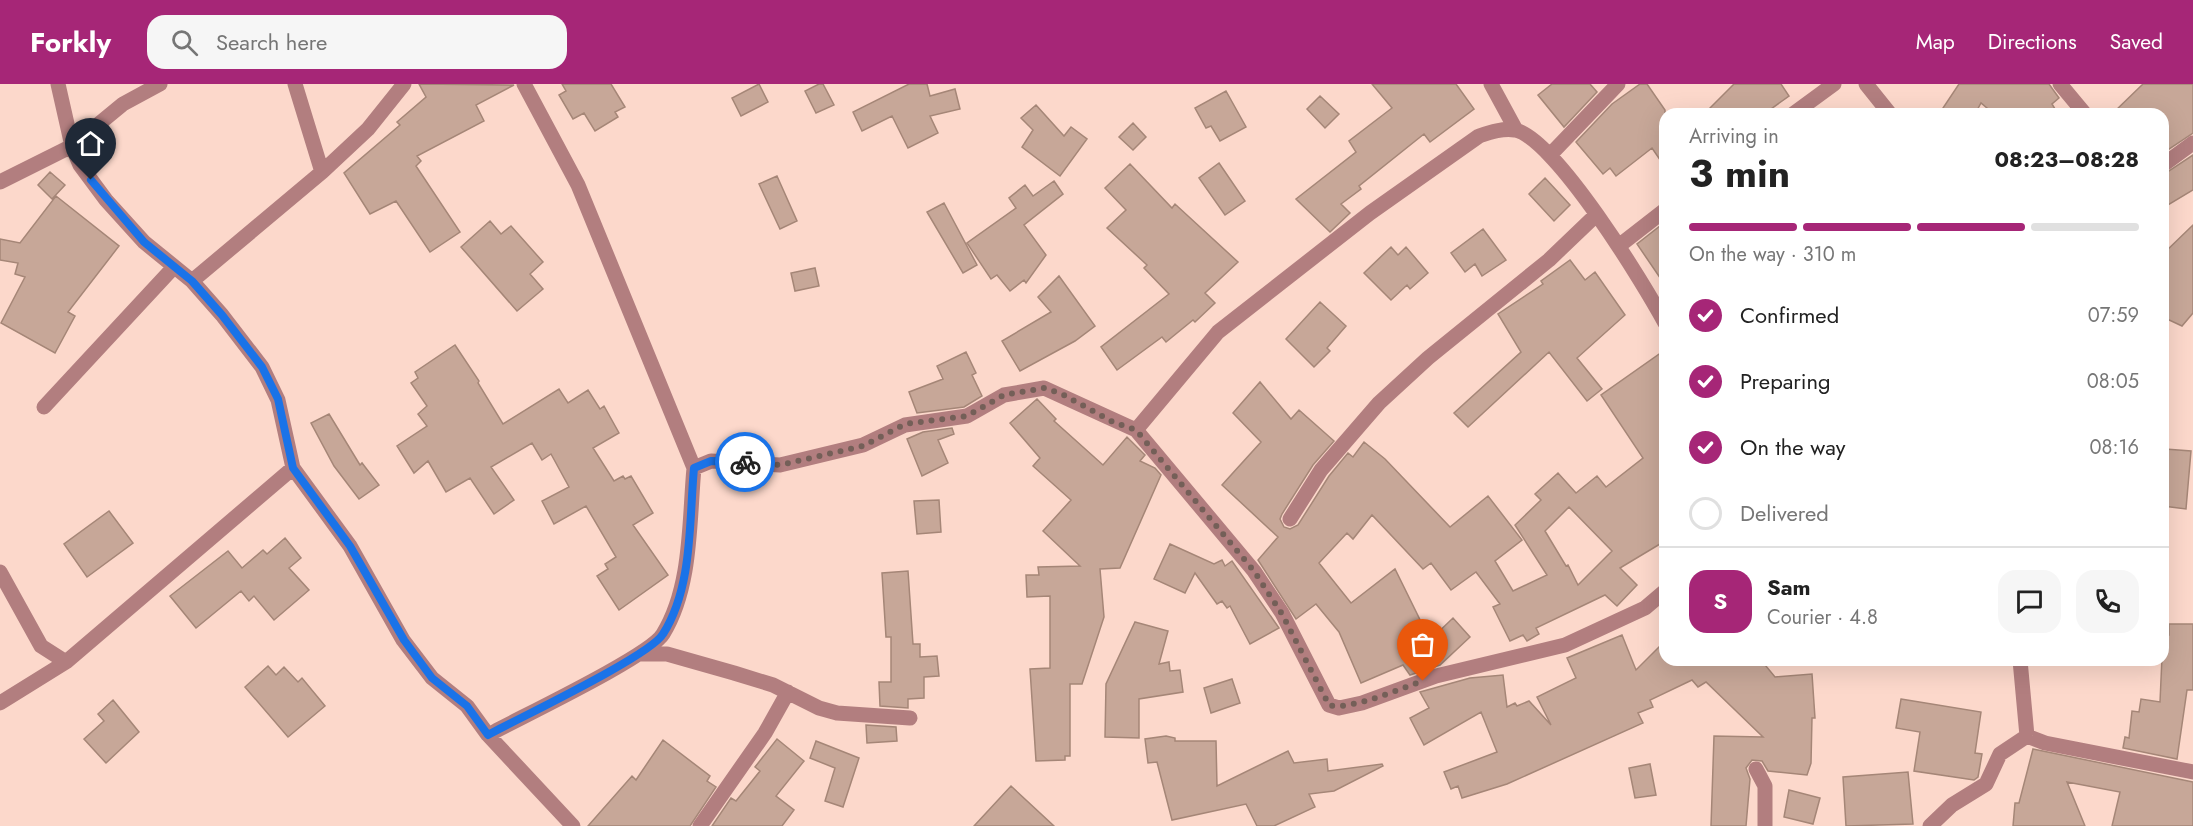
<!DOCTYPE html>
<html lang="en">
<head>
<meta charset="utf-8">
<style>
  body { margin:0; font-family:Jost,sans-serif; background:#f6f6f6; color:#222; height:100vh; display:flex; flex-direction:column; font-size:22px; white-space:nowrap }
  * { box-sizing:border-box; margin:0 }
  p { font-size:20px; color:#767676 }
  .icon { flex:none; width:33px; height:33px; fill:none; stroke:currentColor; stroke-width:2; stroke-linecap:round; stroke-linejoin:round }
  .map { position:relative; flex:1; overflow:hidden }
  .details { position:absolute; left:1659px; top:24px; width:510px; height:558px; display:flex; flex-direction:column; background:#fff; border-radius:18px; box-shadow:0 6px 24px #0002 }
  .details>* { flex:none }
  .pin { position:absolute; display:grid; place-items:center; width:51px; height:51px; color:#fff; margin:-62px -26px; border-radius:50% 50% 50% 0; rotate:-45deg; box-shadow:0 0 6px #0007 }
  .pin .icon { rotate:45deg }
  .courier { position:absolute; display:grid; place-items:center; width:60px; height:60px; margin:-30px; border:4px solid #1a73e8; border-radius:50%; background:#fff; color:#222; box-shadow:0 2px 8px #0007 }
  .head em { font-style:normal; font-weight:700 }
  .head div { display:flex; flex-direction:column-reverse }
  .head { display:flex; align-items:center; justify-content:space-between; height:102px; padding:0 30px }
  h1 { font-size:39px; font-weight:700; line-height:45px }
  .bar { display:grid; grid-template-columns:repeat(4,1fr); gap:9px 6px; align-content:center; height:72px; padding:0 30px }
  .bar i { height:8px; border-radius:4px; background:#e0e0e0 }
  .bar .current { background:#a62677 }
  .bar p { grid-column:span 4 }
  .line { display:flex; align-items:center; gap:15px; padding:0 30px; border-top:2px solid #e0e0e0 }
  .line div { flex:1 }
  .round { display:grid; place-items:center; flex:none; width:63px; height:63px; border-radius:18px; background:#f6f6f6 }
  ol { padding:0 30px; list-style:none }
  li { display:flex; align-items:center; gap:18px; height:66px }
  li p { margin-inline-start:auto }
  li .icon { padding:6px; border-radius:50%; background:#a62677; color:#fff; stroke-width:4 }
  li:last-child { color:#767676 }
  li i { width:33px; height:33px; border:3px solid #e0e0e0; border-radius:50% }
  header { display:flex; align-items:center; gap:36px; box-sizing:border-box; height:84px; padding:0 30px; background:#a62677; color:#fff }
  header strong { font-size:28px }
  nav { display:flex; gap:33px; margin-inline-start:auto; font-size:21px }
  .search { width:420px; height:54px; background:#f6f6f6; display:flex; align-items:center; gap:15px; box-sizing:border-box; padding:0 21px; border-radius:18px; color:#767676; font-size:22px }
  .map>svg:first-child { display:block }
  .building { fill:#c7a798; stroke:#a58677; stroke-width:1.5; fill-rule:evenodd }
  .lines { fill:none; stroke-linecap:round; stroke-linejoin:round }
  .minor { stroke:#b27e7f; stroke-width:15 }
  .done { stroke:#745f58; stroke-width:6; stroke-dasharray:0 10.8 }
  .route { stroke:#1a73e8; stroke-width:8 }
</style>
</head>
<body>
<header>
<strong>Forkly</strong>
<div class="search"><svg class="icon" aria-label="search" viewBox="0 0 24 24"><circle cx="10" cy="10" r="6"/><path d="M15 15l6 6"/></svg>Search here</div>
<nav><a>Map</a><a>Directions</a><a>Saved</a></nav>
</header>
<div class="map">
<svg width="2193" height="742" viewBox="0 0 2193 742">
  <rect width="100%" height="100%" fill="#fcd8cb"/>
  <path class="building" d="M419,0L514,1L476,21L484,37L417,72L421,77L416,82L460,148L430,168L396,117L370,130L344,89L400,41L397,38L426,13Z
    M562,0H611L625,23L615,28L618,33L595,47L584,29L573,35L559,11L566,7Z
    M759,0L768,18L741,32L732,14Z
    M819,0H823L834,21L816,29L805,7Z
    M909,0H927L930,12L955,5L960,25L930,32L938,49L908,64L892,32L862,47L853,28Z
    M1372,0H1456L1474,25L1430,58L1424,50L1359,102L1361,105L1341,120L1350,129L1330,148L1296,115L1356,68L1349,57L1392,24Z
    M1552,0H1590L1597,8L1564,43L1538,11Z
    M1640,0H1647L1665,26V83L1652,64L1616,92L1610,84L1603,90L1576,58L1612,20Z
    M1734,0H1781L1789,12L1764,30H1704Z
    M1959,0H2049L2059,14L2052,20L2058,30H1994L1981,19L1975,30H1939Z
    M2143,0H2193V49L2163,69V30H2112Z
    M1226,7L1246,43L1220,57L1211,42L1206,44L1195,24Z
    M1320,12L1339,30L1325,44L1307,25Z
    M1036,21L1064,52L1071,43L1087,55L1060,92L1022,63L1033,46L1021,34Z
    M1133,39L1146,53L1133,66L1119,53Z
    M2193,71V106L2163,124V91Z
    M1219,79L1245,117L1225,131L1199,94Z
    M1130,80L1172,124L1175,120L1238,178L1205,209L1215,219L1195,238L1193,236L1166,258L1162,253L1117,286L1101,263L1169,210L1144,184L1147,181L1107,144L1126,126L1105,104Z
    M50,88L65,101L52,115L38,101Z
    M777,92L797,137L780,145L759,100Z
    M1545,94L1570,121L1554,137L1529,110Z
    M1054,97L1063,110L1024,141L1046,171L1026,199L1024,196L1010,207L997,191L991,195L967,159L1016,124L1009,114L1025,101L1033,112Z
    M56,112L119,162L68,228L75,232L55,269L1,239L25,193L15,190L18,179L0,176V155L20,159Z
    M944,119L977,181L963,189L927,128Z
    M490,137L501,150L511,142L543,178L530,190L543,205L517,227L461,163Z
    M1665,138V201L1637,160Z
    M2193,141V229L2182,242L2167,235L2163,170Z
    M1483,145L1506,176L1482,192L1475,180L1465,188L1451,169Z
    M1391,163L1398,171L1406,163L1428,189L1410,205L1407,201L1391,216L1364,189Z
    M1570,176L1585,196L1595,188L1625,231L1577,274L1602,305L1587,317L1549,268L1468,343L1454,329L1521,268L1498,230L1543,200L1541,197Z
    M815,184L819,202L795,207L791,189Z
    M1059,192L1095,242L1075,257L1020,287L1002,257L1051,228L1038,213Z
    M1320,218L1346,242L1327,264L1330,267L1314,283L1286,255Z
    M455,261L479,297L478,299L503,340L559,305L568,319L588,306L600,325L604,322L619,349L593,364L614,397L623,392L625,395L631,392L653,429L633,441L668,491L619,526L597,492L608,485L605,480L616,473L586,422L554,440L542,417L569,403L551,370L542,376L532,359L491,383L514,416L494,430L470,394L446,408L428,377L414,389L397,362L427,342L418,330L427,322L411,299L418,294L415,288Z
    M1665,266V457L1620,484L1637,501L1617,522L1605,511L1536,544L1539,550L1527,557L1523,551L1510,557L1493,523L1500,520L1476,488L1451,506L1431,479L1423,485L1372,431L1353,455L1347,449L1319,479L1351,519L1395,485L1430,556L1453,534L1470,553L1440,581L1410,591L1403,581L1361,599L1339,548L1316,520L1296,535L1258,476L1278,453L1222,401L1261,358L1233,329L1260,298L1291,335L1299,326L1334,357L1313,381L1282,430L1280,435L1284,443L1290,445L1298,441L1329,392L1348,369L1353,373L1364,358L1385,375L1450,443L1488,412L1522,456L1495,477L1513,507L1547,491L1515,441L1541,416L1535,410L1558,389L1576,409L1597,392L1606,403L1643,374L1601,311ZM1569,423L1612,467L1578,501L1568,481L1566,482L1545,447Z
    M966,268L976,289L972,291L982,312L964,323L917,329L909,308L943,295L937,282Z
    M1037,315L1056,335L1054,337L1103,381L1127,353L1145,371L1140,377L1155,384L1161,391L1120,484L1100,485L1104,533L1082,600H1070V672H1065V676L1036,677L1030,585L1050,584V512L1027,513L1026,491H1039L1038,483L1080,482L1043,447L1071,416L1033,382L1040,374L1010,339Z
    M329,330L360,381L362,379L379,401L359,415L334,382L311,339Z
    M952,344L954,350L938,356L948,379L922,392L907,355L923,348Z
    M2165,365L2191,367L2186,425L2163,422Z
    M939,416L941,448L917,450L914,417Z
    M109,427L133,459L87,493L64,460Z
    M285,454L301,474L289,484L309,506L274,536L254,512L249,517L241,507L196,544L170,512L228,467L242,484L263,466L267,470Z
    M1170,460L1214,480L1222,476L1225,482L1232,477L1279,544L1250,560L1230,522L1227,524L1222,517L1217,520L1195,489L1185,509L1154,495Z
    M908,487L913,560H920V573L937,572L939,592L924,593V614L908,615V624L880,622L879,598H891V553H886L882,489Z
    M1135,538L1168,547L1159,580L1169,578L1170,587L1180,586L1183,608L1139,615V654L1105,653L1106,600Z
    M2169,540H2193V606H2187L2177,675L2123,664L2125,653L2129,654L2132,627L2139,628L2141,615L2160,618L2163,551H2169Z
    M1622,551L1636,586L1665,557V576H1761L1775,593L1812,590L1815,634H1812L1811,679L1807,691L1768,687L1762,677L1752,676L1746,684L1750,695L1746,742H1711L1714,652L1763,653L1706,598L1698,603L1692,596L1650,616L1653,623L1638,629L1643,639L1507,700L1462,714L1458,702L1451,705L1444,688L1497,668L1481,628L1424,661L1410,634L1429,624L1420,608L1470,594L1503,591L1507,623L1515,619L1517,622L1529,617L1551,641L1537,613L1576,594L1567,574Z
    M268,582L276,591L284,583L298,598L302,594L325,622L288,653L245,603Z
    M1232,595L1240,619L1211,629L1204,604Z
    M1901,615L1981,628L1975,669L1982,670L1978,693L1974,696L1914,687L1920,648L1896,644Z
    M113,616L139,648L106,679L84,655L104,637L98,630Z
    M866,641L896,643L897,657L867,659Z
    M1166,652L1175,654V657H1216L1217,702L1288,667L1294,679L1327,675L1328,687L1382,680L1383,682L1334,707L1309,710L1315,723L1274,742H1257L1246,720L1172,736L1157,678L1148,679L1145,655Z
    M777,655L804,677L776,712L794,726L782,742H712L731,714L736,717L760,687L755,683Z
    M663,656L710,692L707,697L716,703L690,742H588L632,692L636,696Z
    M816,657L859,674L843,723L825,717L835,684L810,674Z
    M2033,665L2193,698V742H2112L2120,708L2067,698L2085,742H2013L2015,719H2019Z
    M1650,680L1656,711L1635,714L1629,684Z
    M1908,688L1913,740L1846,742L1843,693Z
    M1011,702L1054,742H974Z
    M1789,706L1820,714L1813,740L1784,733Z"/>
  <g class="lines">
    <path class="minor" d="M295,0L322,88
      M524,0L578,101L694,384
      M1491,0L1516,46
      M1866,0L1890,30
      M2060,0L2085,30
      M1793,30L1834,0
      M1551,70L1618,0
      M2163,81L2193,59
      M0,98L72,62L123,20L160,0
      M1620,161L1665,126
      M192,197L322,88L368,45L404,0
      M44,323L173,184
      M1136,346L1254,487L1282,529L1329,621L1339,624L1362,619L1436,592L1565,561L1645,524L1665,507
      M293,384L350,462L403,556L432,594L467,622L488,651L573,742
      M1290,435L1321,386L1379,319L1428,274L1549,176L1596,131
      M0,488L41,562L66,578
      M639,570H667L734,589L773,601L819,624L837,629L910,634
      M2020,576L2027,652L2045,659L2193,688
      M0,619L66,578L293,384L278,316L262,283L222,231L192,197L144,158L106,116L80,81L72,62L58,0
      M488,651C519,634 650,572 663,550C692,503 689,437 694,384L711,377L780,381L863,361L905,341L967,332L1004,311L1044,304L1136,346L1218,248L1370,129L1479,52C1491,48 1503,44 1515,46C1555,54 1644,200 1665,239
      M1756,685L1765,702V742
      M700,742L765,649L788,608
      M1930,742L1952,721L1986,700L2000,670L2027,652"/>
  </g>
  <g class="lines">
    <path class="done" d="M745,378L780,381L863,362L905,340L967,332L1004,311L1044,304L1062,310L1113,338L1136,346L1254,487L1282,530L1329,621C1349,627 1402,604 1423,597"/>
    <path class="route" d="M91,96L144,158L192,197L222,231L262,283L278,315L293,384L350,462L404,556L432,594L467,622L488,651C519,634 650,572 663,550C693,503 689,437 694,384L711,377L745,378"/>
  </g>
</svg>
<div class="pin" style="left:1423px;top:597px;background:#ea580c"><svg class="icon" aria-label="bag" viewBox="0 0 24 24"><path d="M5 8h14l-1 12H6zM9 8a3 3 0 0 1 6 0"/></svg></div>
<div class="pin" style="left:91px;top:96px;background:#1f2937"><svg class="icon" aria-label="home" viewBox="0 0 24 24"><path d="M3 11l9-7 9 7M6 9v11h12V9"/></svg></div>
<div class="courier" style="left:745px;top:378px"><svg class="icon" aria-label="bike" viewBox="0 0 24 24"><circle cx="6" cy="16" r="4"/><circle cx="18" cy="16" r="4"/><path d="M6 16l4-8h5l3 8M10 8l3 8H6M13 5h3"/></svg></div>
<section class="details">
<div class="head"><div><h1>3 min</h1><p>Arriving in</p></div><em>08:23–08:28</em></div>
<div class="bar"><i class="current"></i><i class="current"></i><i class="current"></i><i></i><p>On the way · 310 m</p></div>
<ol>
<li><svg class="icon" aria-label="check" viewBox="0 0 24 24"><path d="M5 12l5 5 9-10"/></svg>Confirmed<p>07:59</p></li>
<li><svg class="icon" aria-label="check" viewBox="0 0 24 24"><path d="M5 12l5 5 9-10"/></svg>Preparing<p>08:05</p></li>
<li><svg class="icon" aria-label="check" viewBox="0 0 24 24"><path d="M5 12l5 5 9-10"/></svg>On the way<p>08:16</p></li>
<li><i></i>Delivered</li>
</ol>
<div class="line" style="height:108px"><b class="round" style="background:#a62677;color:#fff">S</b><div><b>Sam</b><p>Courier · 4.8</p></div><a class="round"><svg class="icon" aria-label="chat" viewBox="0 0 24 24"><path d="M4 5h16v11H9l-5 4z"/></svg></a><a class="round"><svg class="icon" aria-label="phone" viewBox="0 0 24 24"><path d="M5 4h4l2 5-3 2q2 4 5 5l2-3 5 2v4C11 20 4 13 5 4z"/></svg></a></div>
</section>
</div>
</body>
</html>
